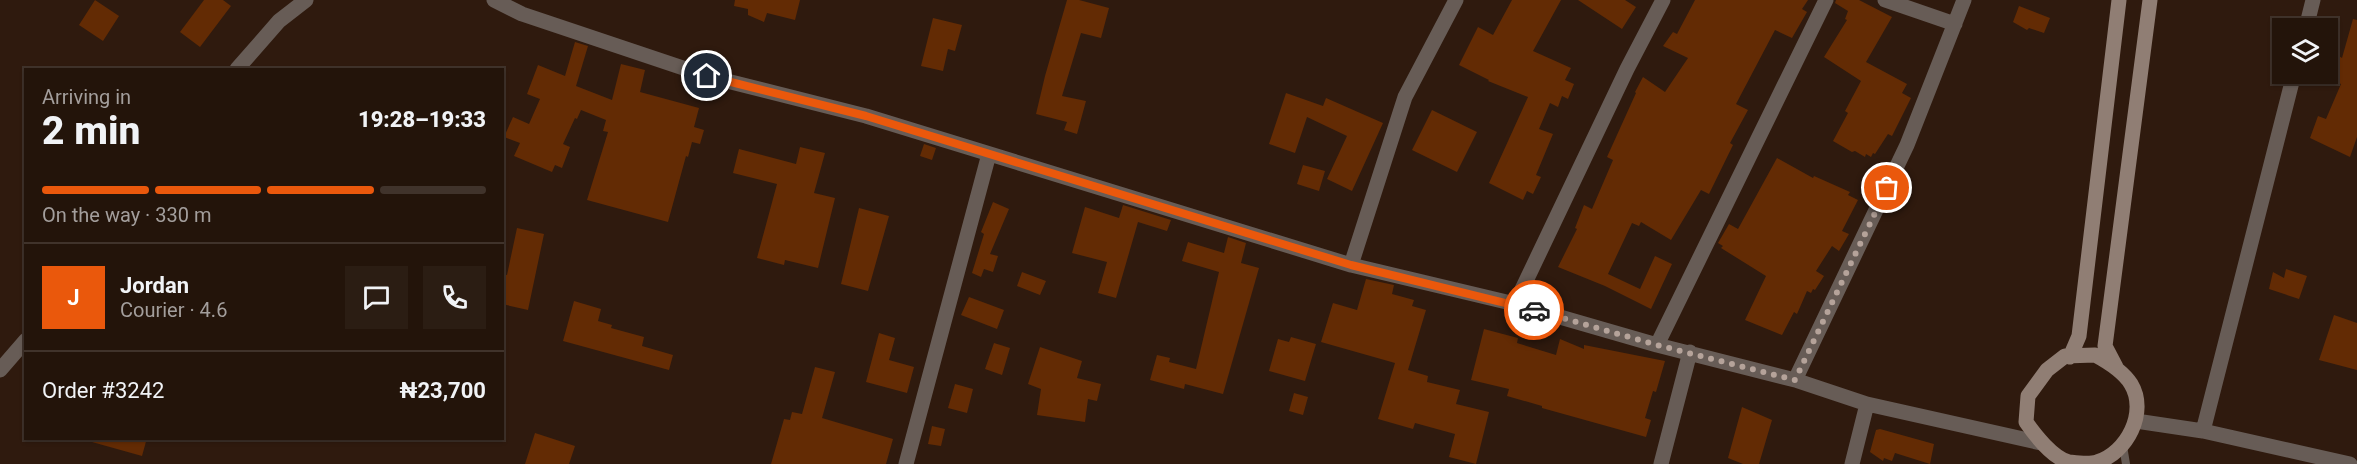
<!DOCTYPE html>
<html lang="en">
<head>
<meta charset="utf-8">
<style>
  body { margin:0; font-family:Roboto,sans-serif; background:#2b1d13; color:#f1f3f6; height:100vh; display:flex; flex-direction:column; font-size:22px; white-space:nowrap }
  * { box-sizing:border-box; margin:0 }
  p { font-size:20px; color:#a39e9c }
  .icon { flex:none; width:33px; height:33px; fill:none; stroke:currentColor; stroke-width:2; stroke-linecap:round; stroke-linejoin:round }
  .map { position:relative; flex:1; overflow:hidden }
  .side { position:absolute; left:24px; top:68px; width:480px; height:372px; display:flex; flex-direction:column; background:#23140a; border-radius:0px; box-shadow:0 2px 4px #0004,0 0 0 2px #40332b }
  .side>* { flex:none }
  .fabs { position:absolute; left:2272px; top:18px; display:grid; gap:12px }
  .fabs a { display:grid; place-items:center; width:66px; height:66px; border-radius:0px; background:#23140a; box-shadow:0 2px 4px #0004,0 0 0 2px #40332b; font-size:30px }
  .pin { position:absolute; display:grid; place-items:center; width:51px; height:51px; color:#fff; margin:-26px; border:3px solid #fff; border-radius:50%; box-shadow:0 2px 6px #0007 }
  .courier { position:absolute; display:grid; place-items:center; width:60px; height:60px; margin:-30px; border:4px solid #ea580c; border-radius:50%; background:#fff; color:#222; box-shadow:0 2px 8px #0007 }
  .overview em { font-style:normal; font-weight:800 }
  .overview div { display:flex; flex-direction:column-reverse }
  .overview { display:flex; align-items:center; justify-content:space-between; height:102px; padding:0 18px }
  h1 { font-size:39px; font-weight:800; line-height:45px }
  .bar { display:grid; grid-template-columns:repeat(4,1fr); gap:9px 6px; align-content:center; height:72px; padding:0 18px }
  .bar i { height:8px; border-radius:4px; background:#40332b }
  .bar .selected { background:#ea580c }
  .bar p { grid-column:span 4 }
  .line { display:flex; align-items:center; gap:15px; padding:0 18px; border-top:2px solid #40332b }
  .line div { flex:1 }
  .round { display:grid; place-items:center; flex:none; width:63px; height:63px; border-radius:0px; background:#2b1d13 }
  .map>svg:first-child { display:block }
  .building { fill:#632b04 }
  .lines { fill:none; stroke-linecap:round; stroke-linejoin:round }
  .service { stroke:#675c56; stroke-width:8 }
  .minor { stroke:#675c56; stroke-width:15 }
  .secondary { stroke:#907e74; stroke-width:15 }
  .done { stroke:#b5a39a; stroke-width:6; stroke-dasharray:0 10.8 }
  .route { stroke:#ea580c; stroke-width:8 }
</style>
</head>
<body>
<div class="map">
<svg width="2357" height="464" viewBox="0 0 2357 464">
  <rect width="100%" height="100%" fill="#2f1a0e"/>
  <path class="building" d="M95,0L119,16L103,41L79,25Z
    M204,0H223L231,6L200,47L180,32Z
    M735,0H800L795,20L767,13L764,22L748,15V9L734,6Z
    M1067,0H1079L1109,8L1101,38L1081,33L1062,96L1086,101L1077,134L1064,130L1067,122L1036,114L1045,76Z
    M1512,0H1561L1533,51L1571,68L1565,80L1574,84L1568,99L1562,96L1558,107L1550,103L1539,129L1553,134L1536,175L1541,177L1533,194L1527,191L1523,200L1489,183L1528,97L1488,81L1489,80L1459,65L1478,27L1493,35Z
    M1578,0H1625L1636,7L1622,29Z
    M1695,0H1808L1802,9L1807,12L1792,38L1775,30L1736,104L1748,110L1730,143L1733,145L1709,194L1701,190L1671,240L1641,222L1639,226L1632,223L1608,274L1640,289L1655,256L1672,264L1651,309L1605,286L1558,267L1577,229L1575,228L1584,205L1592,209L1613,160L1607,157L1636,93L1635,92L1643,77L1665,92L1688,58L1663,46L1673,32L1677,34Z
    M1836,0H1859L1892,17L1866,62L1907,84L1902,93L1911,98L1892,136L1888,134L1875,154L1873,153L1871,157L1866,154L1865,157L1855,151L1852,152L1833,141L1848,113L1845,111L1861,81L1824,57L1847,20L1845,19L1848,11L1835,3Z
    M2019,6L2050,18L2044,33L2029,28L2027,30L2013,22Z
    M933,18L962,25L955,51L948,49L943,71L921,66Z
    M2353,19L2357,20V137L2350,157L2310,138L2318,116L2326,119L2341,84L2330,80L2339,56L2342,58Z
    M575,42L588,46L576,86L612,100L621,64L645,70L640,92L699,108L694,127L704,130L700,144L692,142L688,157L686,156L668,222L587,200L608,132L603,131L606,120L581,110L577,119L575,118L563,144L570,147L562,168L555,165L552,172L514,156L520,143L504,137L513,117L529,124L540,99L527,94L538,65L565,76Z
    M1286,93L1323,106L1326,98L1383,123L1352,191L1327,179L1347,136L1307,117L1295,153L1269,144Z
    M1432,110L1477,132L1457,172L1412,150Z
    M924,144L936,148L932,160L920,156Z
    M800,147L825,153L814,193L835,198L818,268L785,260L784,265L757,258L777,184L733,173L739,149L796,164Z
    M1777,158L1813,178L1814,176L1850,192L1848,195L1858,200L1842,231L1849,234L1839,251L1832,246L1816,271L1824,276L1815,290L1813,289L1811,293L1807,291L1797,314L1794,312L1782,335L1745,320L1766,276L1721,248L1723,246L1718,243L1729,224L1738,229Z
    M1303,165L1325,171L1319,191L1297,184Z
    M993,202L1009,209L990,254L998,256L993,272L984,269L981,277L972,273L984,234L981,232Z
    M1123,205L1171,220L1167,231L1138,222L1116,298L1098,293L1107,262L1072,253L1085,207L1119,218Z
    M859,208L889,216L868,291L841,284Z
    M517,228L544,234L528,310L502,304V274L507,275Z
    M1228,237L1246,243L1241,263L1259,268L1223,394L1185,384L1184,389L1150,380L1157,355L1170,358L1169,362L1196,369L1219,272L1182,261L1188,242L1224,253Z
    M2286,269L2307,276L2299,299L2269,289L2273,272L2284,278Z
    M1022,272L1046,281L1040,295L1017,286Z
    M1366,279L1394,285L1392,294L1414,300L1412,306L1426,310L1408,370L1428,376L1427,382L1460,390L1456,404L1489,412L1476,464L1449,457L1455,434L1415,423L1413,429L1378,419L1395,363L1321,342L1333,303L1357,310Z
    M969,297L1004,310L997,329L961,315Z
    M574,301L601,309L598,321L612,325L611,328L644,337L642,346L673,355L669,370L563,341Z
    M2334,315L2357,323V370L2319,360Z
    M1484,329L1518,338L1517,343L1556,355L1560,339L1584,349V345L1665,361L1656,392L1653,391L1645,418L1651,420L1646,437L1542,408V406L1507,396L1509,389L1471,380Z
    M879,333L895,338L889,360L914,367L907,393L866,382Z
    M1291,337L1316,344L1305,381L1269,371L1278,339L1289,342Z
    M994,343L1010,348L1002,375L985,369Z
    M1040,347L1082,361L1077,378L1101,384L1097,401L1088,399L1085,422L1037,415L1041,389L1028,384Z
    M815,367L835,372L822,418L893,439L886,464H771L784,419L790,420L792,412L802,414Z
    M955,384L973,389L967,413L948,408Z
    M1294,393L1308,397L1303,415L1289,411Z
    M1742,407L1772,420L1759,464H1743L1728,458Z
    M932,426L945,429L941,446L928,444Z
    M1880,429L1934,444L1930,464L1895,453L1892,461L1884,458L1883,461L1870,452L1876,430Z
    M535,433L575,446L569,464H525Z
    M93,438H147L142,456L92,442Z"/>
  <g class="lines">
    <path class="service" d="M2123,446L2126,464"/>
    <path class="minor" d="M494,0L522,14L707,76L866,116L1351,265L1515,304L1657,345L1795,380L1867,404L1852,464
      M1885,0L1955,24
      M2306,28L2313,0
      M237,69L279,21L306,0
      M1351,265L1405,97L1456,0
      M1515,304L1627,69L1663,0
      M1657,345L1826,0
      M0,370L26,340
      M1795,380L1907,145L1964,0
      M1867,404L2041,443
      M2136,421L2203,431L2350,464
      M2203,431L2294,74
      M906,464L989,154
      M1661,464L1690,352"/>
    <path class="secondary" d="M2095,355C2108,362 2123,371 2131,384C2148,412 2127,453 2097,462C2091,464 2076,463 2069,462C2053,458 2035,435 2026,422L2028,396L2047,370L2065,356Z
      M2070,357L2079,336L2119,0
      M2116,367L2105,346L2150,0"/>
  </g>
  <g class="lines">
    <path class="done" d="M1534,310L1657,345L1795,380L1887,188"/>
    <path class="route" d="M707,76L866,116L1351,265L1534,310"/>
  </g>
</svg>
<div class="fabs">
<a><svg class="icon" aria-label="layers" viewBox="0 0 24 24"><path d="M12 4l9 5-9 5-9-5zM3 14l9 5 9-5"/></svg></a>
</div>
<div class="pin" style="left:1887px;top:188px;background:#ea580c"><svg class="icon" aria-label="bag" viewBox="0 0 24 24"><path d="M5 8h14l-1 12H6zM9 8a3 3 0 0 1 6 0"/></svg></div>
<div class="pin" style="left:707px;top:76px;background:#1f2937"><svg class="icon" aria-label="home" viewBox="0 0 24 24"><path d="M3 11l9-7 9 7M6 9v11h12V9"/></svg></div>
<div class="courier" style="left:1534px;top:310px"><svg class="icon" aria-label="car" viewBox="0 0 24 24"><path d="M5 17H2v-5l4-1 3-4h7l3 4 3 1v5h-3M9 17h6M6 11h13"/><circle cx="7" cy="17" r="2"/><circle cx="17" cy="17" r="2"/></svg></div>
<section class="side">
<div class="overview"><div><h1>2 min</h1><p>Arriving in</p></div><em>19:28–19:33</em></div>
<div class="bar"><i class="selected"></i><i class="selected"></i><i class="selected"></i><i></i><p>On the way · 330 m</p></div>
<div class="line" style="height:108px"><b class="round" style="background:#ea580c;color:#fff">J</b><div><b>Jordan</b><p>Courier · 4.6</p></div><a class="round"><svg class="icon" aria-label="chat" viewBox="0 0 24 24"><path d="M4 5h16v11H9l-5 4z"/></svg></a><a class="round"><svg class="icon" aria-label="phone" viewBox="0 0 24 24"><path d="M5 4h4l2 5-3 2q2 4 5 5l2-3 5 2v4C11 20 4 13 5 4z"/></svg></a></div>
<div class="line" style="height:78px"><div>Order #3242</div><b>₦23,700</b></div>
</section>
</div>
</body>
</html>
